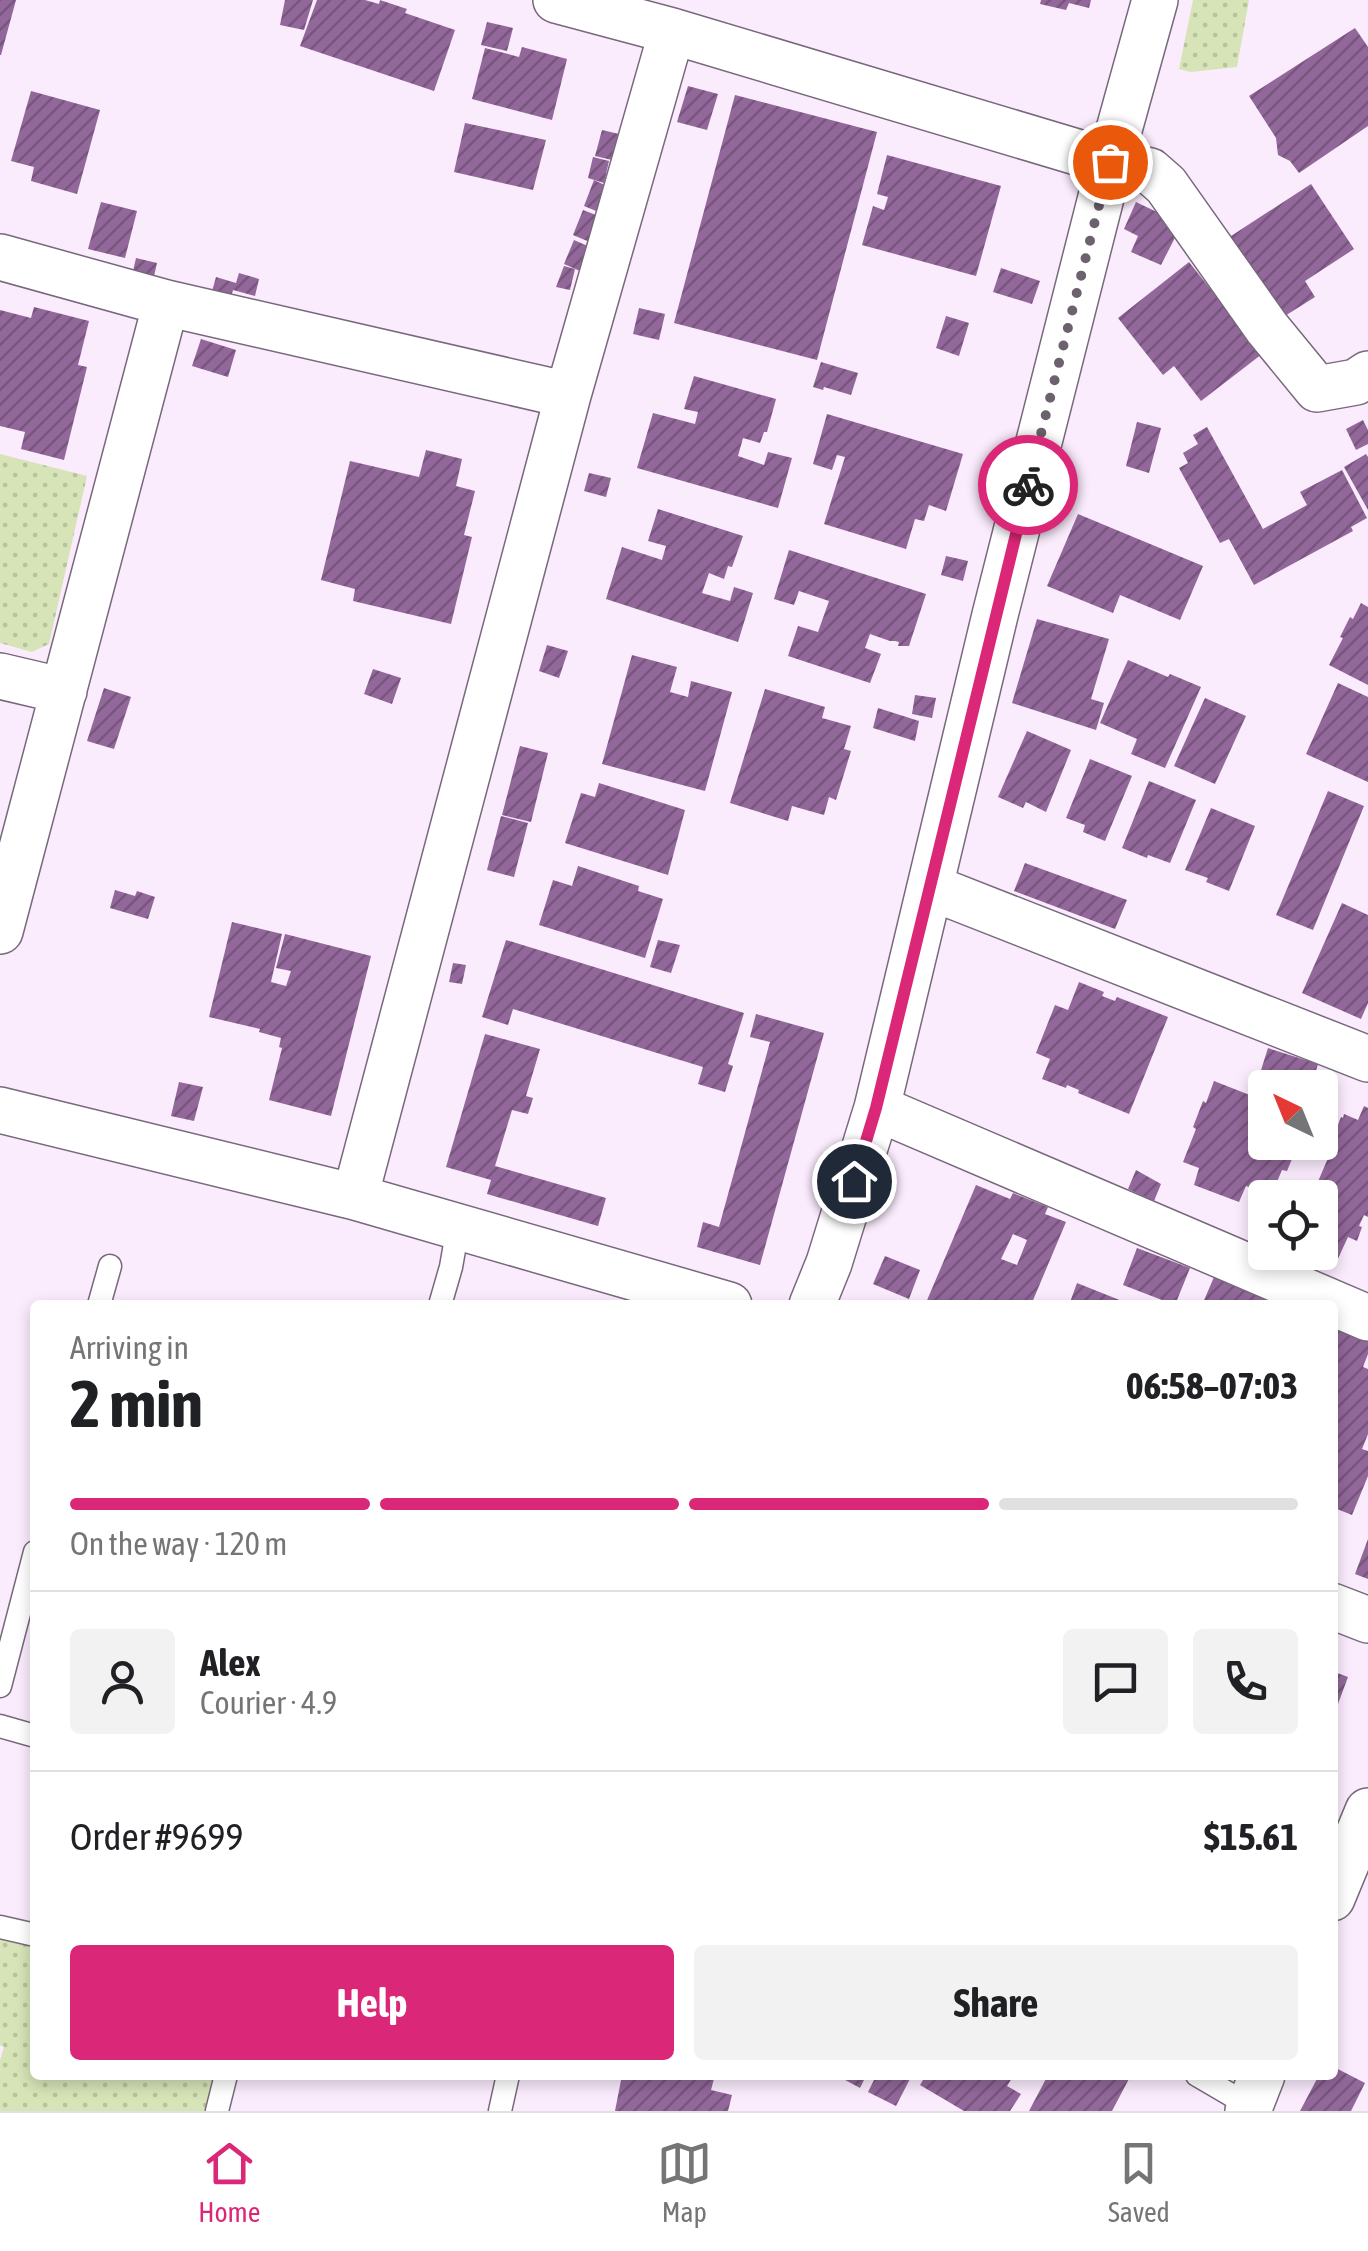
<!DOCTYPE html>
<html lang="en">
<head>
<meta charset="utf-8">
<style>
  body { margin:0; font-family:"Asap Condensed",sans-serif; background:#f2f2f2; color:#202124; height:100vh; display:flex; flex-direction:column; font-size:38px; white-space:nowrap }
  * { box-sizing:border-box; margin:0 }
  p { font-size:32px; color:#757577 }
  .icon { flex:none; width:55px; height:55px; fill:none; stroke:currentColor; stroke-width:2; stroke-linecap:round; stroke-linejoin:round }
  .map { position:relative; flex:1; overflow:hidden }
  .drawer { position:absolute; left:30px; top:1300px; width:1308px; height:780px; display:flex; flex-direction:column; background:#fff; border-radius:10px; box-shadow:0 5px 15px #0003 }
  .drawer>* { flex:none }
  .needle { width:65px; rotate:317deg }
  .buttons { position:absolute; left:1248px; top:1070px; display:grid; gap:20px }
  .buttons a { display:grid; place-items:center; width:90px; height:90px; border-radius:10px; background:#fff; box-shadow:0 5px 15px #0003; font-size:50px }
  .pin { position:absolute; display:grid; place-items:center; width:85px; height:85px; color:#fff; margin:-42px; border:5px solid #fff; border-radius:50%; box-shadow:0 2px 10px #0007 }
  .courier { position:absolute; display:grid; place-items:center; width:100px; height:100px; margin:-50px; border:8px solid #db2777; border-radius:50%; background:#fff; color:#222; box-shadow:0 2px 12px #0007 }
  .summary em { font-style:normal; font-weight:700 }
  .summary div { display:flex; flex-direction:column-reverse }
  .summary { display:flex; align-items:center; justify-content:space-between; height:170px; padding:0 40px }
  h1 { font-size:65px; font-weight:700; line-height:75px }
  .bar { display:grid; grid-template-columns:repeat(4,1fr); gap:15px 10px; align-content:center; height:120px; padding:0 40px }
  .bar i { height:12px; border-radius:8px; background:#e0e0e0 }
  .bar .current { background:#db2777 }
  .bar p { grid-column:span 4 }
  .line { display:flex; align-items:center; gap:25px; padding:0 40px; border-top:2px solid #e0e0e0 }
  .line div { flex:1 }
  .round { display:grid; place-items:center; flex:none; width:105px; height:105px; border-radius:10px; background:#f2f2f2 }
  .cta { display:flex; gap:20px; margin-top:auto; padding:20px 40px }
  .cta a { flex:1; height:115px; border-radius:10px; background:#db2777; color:#fff; font-size:40px; font-weight:700; line-height:115px; text-align:center }
  .cta a+a { background:#f2f2f2; color:#202124 }
  .tab-bar { display:flex; justify-content:space-around; align-items:center; height:140px; border-top:2px solid #e0e0e0; background:#fff; font-size:28px; color:#757577 }
  .tab-bar a { display:grid; justify-items:center; gap:5px }
  .tab-bar .current { color:#db2777 }
  .map>svg:first-child { display:block }
  .grass { fill:url(#grass-dots) }
  .building { fill:url(#building-hatch); fill-rule:evenodd }
  .lines { fill:none; stroke-linecap:round; stroke-linejoin:round }
  .lane-casing { stroke:#78687c; stroke-width:25 }
  .street-casing { stroke:#78687c; stroke-width:48 }
  .lane { stroke:#fff; stroke-width:22 }
  .street { stroke:#fff; stroke-width:45 }
  .done { stroke:#6c626d; stroke-width:10; stroke-dasharray:0 18 }
  .route { stroke:#db2777; stroke-width:12 }
</style>
</head>
<body>
<div class="map">
<svg width="1368" height="2111" viewBox="0 0 1368 2111">
  <defs>
    <pattern id="grass-dots" width="8" height="8" patternUnits="userSpaceOnUse" patternTransform="scale(2.5)"><rect width="8" height="8" fill="#d6e4b7"/><path d="M2 2h.1M6 6h.1" fill="none" stroke="#b7c39d" stroke-width="1.8" stroke-linecap="round"/></pattern>
    <pattern id="building-hatch" width="6" height="6" patternUnits="userSpaceOnUse" patternTransform="scale(2.5)"><rect width="6" height="6" fill="#92689a"/><path d="M-1 1l2-2M0 6l6-6M5 7l2-2" fill="none" stroke="#77557d"/></pattern>
  </defs>
  <rect width="100%" height="100%" fill="#faebfd"/>
  <path class="grass" d="M1193,0H1249L1237,67L1191,72L1179,69Z
    M0,454L87,476L49,644L32,652L0,643Z
    M0,1938L35,1947V2075H214L205,2111H0V2060L4,2047L0,2045Z"/>
  <path class="building" d="M0,0H16L1,55H0Z
    M285,0H313L304,30L280,25Z
    M317,0H365L379,4L380,0L407,9L405,13L455,30L434,91L300,46Z
    M1041,0H1091L1089,8L1069,3L1066,10L1040,4Z
    M487,22L513,28L507,51L481,45Z
    M1355,28L1368,47V126L1299,173L1290,161L1278,155L1276,138L1249,96Z
    M522,47L567,59L552,120L472,99L485,48L519,57Z
    M688,86L718,94L707,130L677,122Z
    M31,91L100,110L77,194L31,181L34,167L11,161Z
    M735,95L877,132L817,360L674,323Z
    M465,123L546,140L533,190L454,172Z
    M602,130L619,134L612,160L595,156Z
    M887,155L1001,186L976,276L862,245L873,206L884,210L888,197L877,194Z
    M593,157L609,161L604,183L588,178Z
    M594,180L611,188L601,213L584,206Z
    M1311,184L1354,249L1305,281L1315,297L1280,319L1228,238Z
    M101,202L137,211L125,258L88,249Z
    M1136,202L1182,224L1161,265L1131,252L1138,236L1124,229Z
    M583,210L604,218L592,243L573,235Z
    M574,240L590,247L580,271L564,264Z
    M136,258L157,263L152,285L131,280Z
    M1189,262L1262,354L1201,401L1174,366L1163,375L1118,318Z
    M564,266L575,269L570,290L556,287Z
    M1001,268L1040,281L1032,304L993,292Z
    M239,273L259,279L255,296L233,290L228,307L209,302L216,277L236,283Z
    M34,307L89,321L78,365L87,367L64,460L21,449L25,432L0,426V310L31,318Z
    M639,308L665,314L659,340L633,334Z
    M946,316L969,323L959,356L936,348Z
    M201,339L236,350L228,377L192,366Z
    M821,362L858,373L851,395L824,387L823,390L813,387Z
    M694,376L776,399L767,432H764L760,443L743,438L738,456L764,465L768,452L792,458L778,508L637,468L653,413L695,424L698,412L684,409Z
    M827,414L963,454L946,511L929,505L924,521L915,519L906,549L824,524L845,457L837,455L832,470L813,464Z
    M1363,420L1368,430V444L1356,450L1346,429Z
    M1137,422L1161,428L1149,473L1126,466Z
    M1207,427L1263,529L1307,505L1300,492L1342,470L1367,518L1351,527L1353,531L1254,585L1229,539L1220,543L1179,468L1188,463L1183,453L1198,444L1193,435Z
    M426,450L462,459L456,486L475,491L464,535L472,537L451,624L353,601L355,589L321,580L350,461L419,477Z
    M1366,454L1368,457V510L1344,467Z
    M589,473L611,478L606,497L584,491Z
    M658,509L743,536L732,567L728,566L724,579L709,573L702,593L730,601L734,587L753,593L738,642L606,599L622,547L662,560L666,546L648,541Z
    M1078,514L1203,566L1180,620L1120,595L1113,613L1047,586Z
    M789,550L926,594L909,646H898L899,642L895,641H890L870,634L865,648L881,654L870,683L788,656L798,626L818,632L829,601L799,591L794,605L774,599Z
    M946,556L968,561L963,581L941,575Z
    M1361,603L1368,607V685L1329,665L1343,638L1340,637L1350,617L1353,619Z
    M1037,619L1109,639L1091,699L1104,703L1096,730L1012,703Z
    M547,645L568,651L559,678L539,671Z
    M632,655L677,667L670,692L688,697L691,681L732,692L705,791L602,764Z
    M1128,660L1168,677L1170,674L1201,687L1165,768L1131,754L1137,739L1100,723Z
    M373,669L401,678L392,704L364,694Z
    M1338,683L1368,697V782L1306,754Z
    M104,688L131,697L114,749L87,741Z
    M765,689L825,707L822,718L851,726L844,749L851,751L836,800L829,797L824,815L792,806L788,821L730,803Z
    M915,695L936,698L932,718L912,714Z
    M1205,698L1246,716L1215,784L1174,766Z
    M878,708L919,721L915,741L873,728Z
    M1027,731L1071,750L1046,812L1026,802L1023,808L998,797Z
    M520,746L548,753L531,822L502,815Z
    M1090,759L1132,776L1105,841L1083,832L1085,825L1066,818Z
    M1149,781L1196,800L1170,863L1148,855L1147,858L1122,848Z
    M599,783L685,810L668,875L565,843L581,793L595,797Z
    M1328,791L1364,806L1313,930L1276,915Z
    M1211,808L1255,826L1229,891L1206,882L1208,878L1185,870Z
    M501,816L528,823L514,877L487,870Z
    M1025,863L1127,900L1115,929L1014,891Z
    M578,866L639,886L638,891L663,899L645,958L539,925L553,880L572,886Z
    M115,890L135,896L137,891L155,897L148,919L110,908Z
    M1342,903L1368,915V1003L1361,1019L1302,993Z
    M232,922L282,934L271,982L286,986L291,971L276,968L285,934L371,956L331,1116L269,1100L282,1048L279,1047L281,1038L259,1032L260,1029L209,1017Z
    M506,940L744,1013L728,1064L733,1066L725,1092L698,1084L703,1067L513,1009L508,1025L482,1017Z
    M658,940L680,945L671,973L650,967Z
    M453,963L466,965L462,984L449,982Z
    M1079,982L1104,992L1102,996L1115,1001L1117,997L1168,1017L1129,1114L1078,1093L1079,1090L1067,1085L1066,1088L1042,1079L1050,1059L1036,1053L1055,1005L1068,1010Z
    M756,1014L824,1033L760,1265L697,1247L703,1222L719,1227L770,1042L750,1037Z
    M485,1034L540,1049L526,1096L533,1098L528,1114L512,1110L495,1166L606,1198L598,1226L487,1194L491,1180L446,1167Z
    M1268,1048L1318,1064L1311,1088L1265,1089L1256,1086Z
    M1214,1081L1265,1101V1142H1293L1292,1145L1297,1147L1287,1171L1282,1170L1271,1196L1246,1186L1239,1202L1194,1185L1199,1168L1183,1162L1196,1129L1193,1127L1203,1101L1206,1103Z
    M179,1082L203,1087L194,1121L171,1116Z
    M1364,1106L1368,1108V1217L1364,1215L1359,1226L1362,1227L1357,1241L1348,1237L1335,1265L1316,1257L1317,1252H1320V1246L1328,1227L1323,1225L1327,1215L1320,1211V1198H1311L1337,1137L1334,1135L1341,1117L1343,1118L1344,1114L1358,1120Z
    M1136,1170L1161,1184L1154,1201L1128,1189Z
    M976,1185L1010,1199L1013,1193L1048,1207L1045,1214L1066,1222L1031,1305H925ZM1013,1234L1027,1240L1017,1265L1001,1259Z
    M1137,1248L1190,1268L1175,1305L1123,1285Z
    M885,1256L920,1270L909,1299L873,1284Z
    M1214,1277L1280,1305H1202Z
    M1077,1283L1132,1305H1069Z
    M1332,1325L1368,1339V1354L1363,1367L1368,1369V1434L1362,1449L1368,1451V1476L1352,1515L1332,1507Z
    M1368,1539V1579L1355,1574Z
    M1332,1671L1348,1677L1338,1704L1332,1702Z
    M1332,2066L1365,2083L1351,2111H1300L1319,2075H1332Z
    M622,2075H715L711,2090L732,2095L728,2111H615Z
    M836,2075H912L896,2106L868,2092L874,2080L866,2076L860,2088Z
    M926,2075H1014L1007,2086L1021,2094L1010,2111H964L920,2085Z
    M1048,2075H1131L1112,2111H1029Z"/>
  <g class="lines">
    <g class="lane-casing">
      <path id="lane" d="M99,1305L110,1266
        M440,1305L451,1267L458,1227
        M0,1686L35,1552
        M0,1726L35,1736
        M0,1927L35,1935
        M1197,2075L1250,2106
        M217,2111L226,2075
        M500,2111L508,2075"/>
    </g>
    <g class="street-casing">
      <path id="street" d="M556,0L672,31L1110,162L1150,171L1166,185L1267,328L1317,389L1356,382L1368,374
        M0,257L166,303L568,395
        M0,676L64,691
        M930,887L1368,1059
        M0,931L166,303
        M877,1108L1368,1318
        M0,1110L355,1197L729,1305
        M355,1197L568,395L672,31
        M812,1305L829,1263L877,1108L995,615L1110,162L1155,0
        M1332,1606L1368,1620
        M1332,1898L1368,1811
        M1248,2111L1262,2075"/>
    </g>
    <use href="#lane" class="lane"/>
    <use href="#street" class="street"/>
  </g>
  <g class="lines">
    <path class="done" d="M1028,485L1110,162"/>
    <path class="route" d="M854,1181L876,1108L1028,485"/>
  </g>
</svg>
<div class="buttons">
<a><svg class="needle" viewBox="-14 -14 28 28"><path d="M0-13l5 13h-10z" fill="#e53935"/><path d="M0 13l5-13h-10z" fill="#757577"/></svg></a>
<a><svg class="icon" aria-label="locate" viewBox="0 0 24 24"><circle cx="12" cy="12" r="6"/><path d="M12 2v4M12 18v4M2 12h4M18 12h4"/></svg></a>
</div>
<div class="pin" style="left:1110px;top:162px;background:#ea580c"><svg class="icon" aria-label="bag" viewBox="0 0 24 24"><path d="M5 8h14l-1 12H6zM9 8a3 3 0 0 1 6 0"/></svg></div>
<div class="pin" style="left:854px;top:1181px;background:#1f2937"><svg class="icon" aria-label="home" viewBox="0 0 24 24"><path d="M3 11l9-7 9 7M6 9v11h12V9"/></svg></div>
<div class="courier" style="left:1028px;top:485px"><svg class="icon" aria-label="bike" viewBox="0 0 24 24"><circle cx="6" cy="16" r="4"/><circle cx="18" cy="16" r="4"/><path d="M6 16l4-8h5l3 8M10 8l3 8H6M13 5h3"/></svg></div>
<section class="drawer">
<div class="summary"><div><h1>2 min</h1><p>Arriving in</p></div><em>06:58–07:03</em></div>
<div class="bar"><i class="current"></i><i class="current"></i><i class="current"></i><i></i><p>On the way · 120 m</p></div>
<div class="line" style="height:180px"><a class="round"><svg class="icon" aria-label="person" viewBox="0 0 24 24"><circle cx="12" cy="8" r="4"/><path d="M4 21q1-7 8-7t8 7"/></svg></a><div><b>Alex</b><p>Courier · 4.9</p></div><a class="round"><svg class="icon" aria-label="chat" viewBox="0 0 24 24"><path d="M4 5h16v11H9l-5 4z"/></svg></a><a class="round"><svg class="icon" aria-label="phone" viewBox="0 0 24 24"><path d="M5 4h4l2 5-3 2q2 4 5 5l2-3 5 2v4C11 20 4 13 5 4z"/></svg></a></div>
<div class="line" style="height:130px"><div>Order #9699</div><b>$15.61</b></div>
<div class="cta"><a>Help</a><a>Share</a></div>
</section>
</div>
<nav class="tab-bar">
<a class="current"><svg class="icon" aria-label="home" viewBox="0 0 24 24"><path d="M3 11l9-7 9 7M6 9v11h12V9"/></svg>Home</a>
<a><svg class="icon" aria-label="map" viewBox="0 0 24 24"><path d="M3 6l6-2 6 2 6-2v14l-6 2-6-2-6 2zM9 4v14M15 6v14"/></svg>Map</a>
<a><svg class="icon" aria-label="saved" viewBox="0 0 24 24"><path d="M7 4h10v16l-5-4-5 4z"/></svg>Saved</a>
</nav>
</body>
</html>
